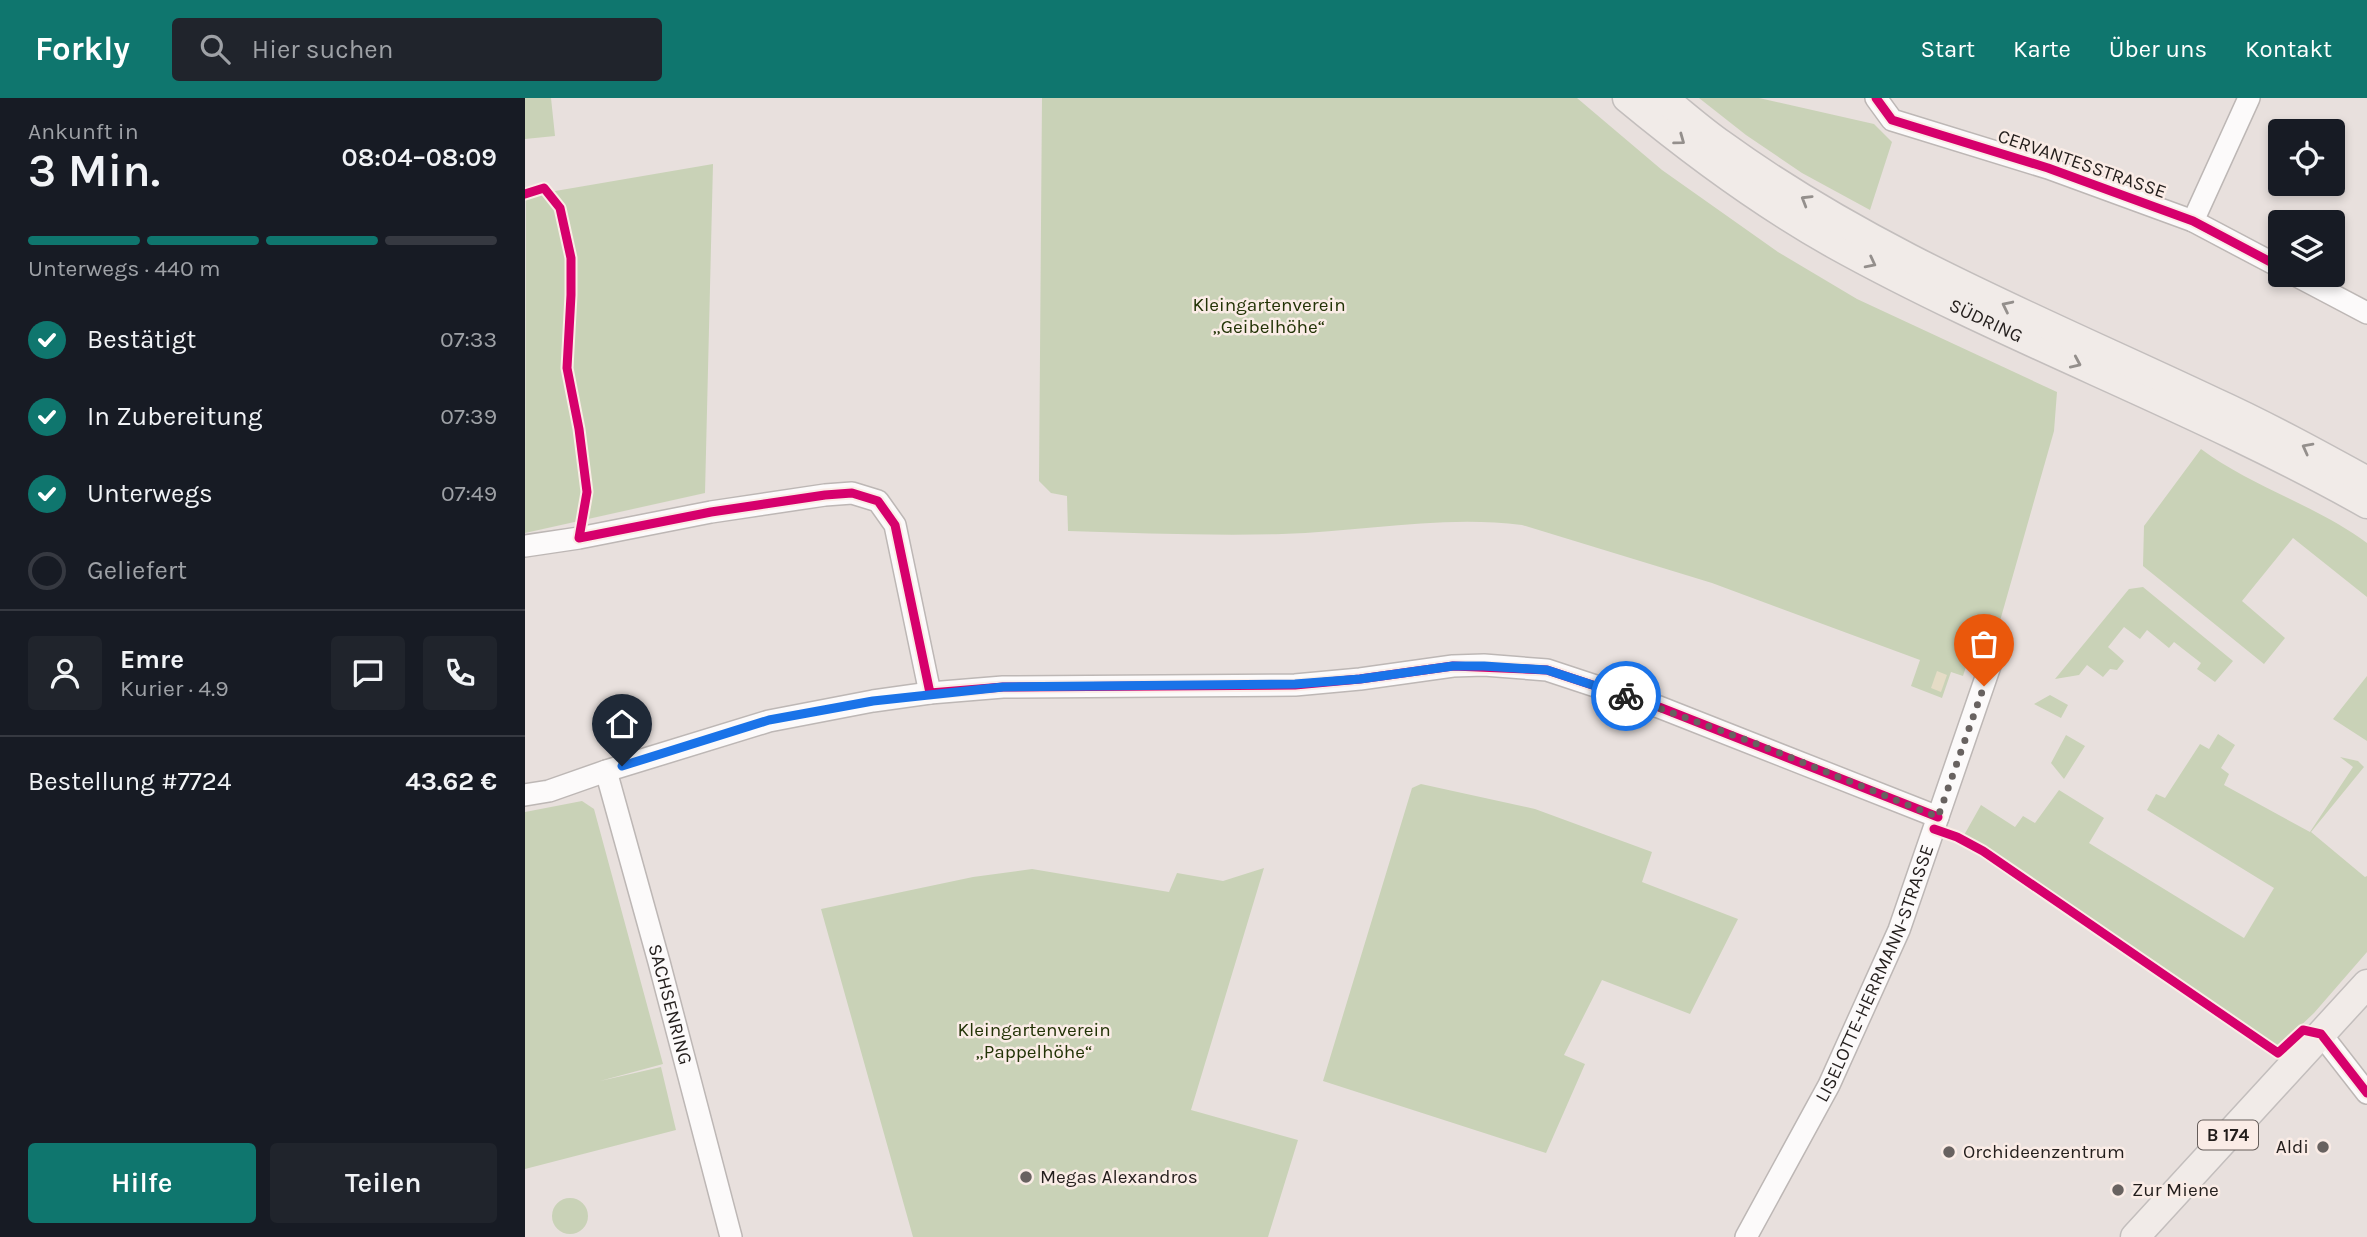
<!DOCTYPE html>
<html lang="de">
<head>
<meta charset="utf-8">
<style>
  body { margin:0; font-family:Karla,sans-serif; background:#20242c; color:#f1f3f6; height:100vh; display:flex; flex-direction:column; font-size:26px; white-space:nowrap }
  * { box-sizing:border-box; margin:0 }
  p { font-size:23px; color:#9ea1a6 }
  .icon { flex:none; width:38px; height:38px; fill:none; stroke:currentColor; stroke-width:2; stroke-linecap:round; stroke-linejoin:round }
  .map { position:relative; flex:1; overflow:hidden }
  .drawer { display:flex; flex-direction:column; background:#171b24; width:525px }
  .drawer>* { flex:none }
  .fabs { position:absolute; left:1743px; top:21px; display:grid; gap:14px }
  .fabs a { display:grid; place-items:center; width:77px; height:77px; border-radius:7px; background:#171b24; box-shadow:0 4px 10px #0003; font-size:35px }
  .pin { position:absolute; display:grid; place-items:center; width:60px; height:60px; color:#fff; margin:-72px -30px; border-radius:50% 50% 50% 0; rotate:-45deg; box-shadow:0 0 7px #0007 }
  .pin .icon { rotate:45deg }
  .courier { position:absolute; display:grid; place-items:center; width:70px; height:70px; margin:-35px; border:5px solid #1a73e8; border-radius:50%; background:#fff; color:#222; box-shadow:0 2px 9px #0007 }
  .headline em { font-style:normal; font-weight:600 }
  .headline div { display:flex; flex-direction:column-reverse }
  .headline { display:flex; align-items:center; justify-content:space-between; height:119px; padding:0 28px }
  h1 { font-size:46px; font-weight:600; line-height:52px }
  .bar { display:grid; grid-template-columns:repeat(4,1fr); gap:10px 7px; align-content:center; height:84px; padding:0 28px }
  .bar i { height:9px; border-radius:5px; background:#363941 }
  .bar .selected { background:#0f766e }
  .bar p { grid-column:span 4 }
  .line { display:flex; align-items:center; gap:18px; padding:0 28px; border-top:2px solid #363941 }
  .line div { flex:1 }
  .round { display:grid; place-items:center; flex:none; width:74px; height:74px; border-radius:7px; background:#20242c }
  ol { padding:0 28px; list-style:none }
  li { display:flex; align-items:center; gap:21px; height:77px }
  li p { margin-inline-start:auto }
  li .icon { padding:7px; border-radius:50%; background:#0f766e; color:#fff; stroke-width:4 }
  li:last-child { color:#9ea1a6 }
  li i { width:38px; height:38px; border:4px solid #363941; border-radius:50% }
  .action { display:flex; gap:14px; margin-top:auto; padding:14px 28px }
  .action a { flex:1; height:80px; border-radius:7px; background:#0f766e; color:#fff; font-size:28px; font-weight:600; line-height:80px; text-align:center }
  .action a+a { background:#20242c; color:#f1f3f6 }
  header { display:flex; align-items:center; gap:42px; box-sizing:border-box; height:98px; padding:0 35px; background:#0f766e; color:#fff }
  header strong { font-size:33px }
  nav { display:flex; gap:38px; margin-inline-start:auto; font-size:24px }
  .search { width:490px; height:63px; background:#20242c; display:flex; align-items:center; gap:18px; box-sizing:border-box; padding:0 24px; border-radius:7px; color:#9ea1a6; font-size:26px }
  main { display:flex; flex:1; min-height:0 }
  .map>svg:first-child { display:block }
  .green { fill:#c9d2b7 }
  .sand { fill:#e5dcc6 }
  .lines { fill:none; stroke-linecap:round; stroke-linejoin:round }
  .minor-casing { stroke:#bdb7b5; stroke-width:24 }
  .major-casing { stroke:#c3bebd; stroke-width:31 }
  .minor { stroke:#fcfafa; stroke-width:21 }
  .major { stroke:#f1ebe8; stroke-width:28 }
  .cycleway-casing { stroke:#faece6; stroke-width:13 }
  .cycleway { stroke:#d6006c; stroke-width:9 }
  .oneway { stroke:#948f8c }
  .done { stroke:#686260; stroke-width:7; stroke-dasharray:0 12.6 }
  .route { stroke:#1a73e8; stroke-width:9 }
  .poi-dot { fill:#686260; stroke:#faece6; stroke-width:2.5 }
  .labels { text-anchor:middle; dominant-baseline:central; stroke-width:5; stroke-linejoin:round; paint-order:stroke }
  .shield { fill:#faece6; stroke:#645c59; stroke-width:2 }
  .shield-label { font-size:18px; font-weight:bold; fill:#231e1c }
  .street-label { font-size:19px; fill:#231e1c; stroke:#faece6 }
  .park-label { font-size:19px; fill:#223306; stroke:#faece6 }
  .poi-label { font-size:19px; fill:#231e1c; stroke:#faece6; text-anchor:start }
</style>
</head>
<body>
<header>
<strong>Forkly</strong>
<div class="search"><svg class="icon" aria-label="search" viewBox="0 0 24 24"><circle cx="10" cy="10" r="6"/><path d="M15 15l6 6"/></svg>Hier suchen</div>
<nav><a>Start</a><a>Karte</a><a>Über uns</a><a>Kontakt</a></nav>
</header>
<main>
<section class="drawer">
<div class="headline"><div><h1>3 Min.</h1><p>Ankunft in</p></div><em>08:04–08:09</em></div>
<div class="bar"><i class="selected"></i><i class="selected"></i><i class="selected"></i><i></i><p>Unterwegs · 440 m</p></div>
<ol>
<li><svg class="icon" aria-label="check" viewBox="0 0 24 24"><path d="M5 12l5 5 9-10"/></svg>Bestätigt<p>07:33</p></li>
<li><svg class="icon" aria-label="check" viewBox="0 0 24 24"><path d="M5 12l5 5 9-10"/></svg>In Zubereitung<p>07:39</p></li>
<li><svg class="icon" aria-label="check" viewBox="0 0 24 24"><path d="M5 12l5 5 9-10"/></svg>Unterwegs<p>07:49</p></li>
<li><i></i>Geliefert</li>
</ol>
<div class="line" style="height:126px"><a class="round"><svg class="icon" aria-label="person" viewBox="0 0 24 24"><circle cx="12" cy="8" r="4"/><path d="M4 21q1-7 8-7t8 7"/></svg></a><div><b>Emre</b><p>Kurier · 4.9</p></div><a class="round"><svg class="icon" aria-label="chat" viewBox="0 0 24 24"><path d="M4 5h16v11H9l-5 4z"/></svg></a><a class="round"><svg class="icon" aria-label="phone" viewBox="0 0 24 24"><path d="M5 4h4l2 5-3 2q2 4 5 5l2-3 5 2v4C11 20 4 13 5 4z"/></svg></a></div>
<div class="line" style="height:91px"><div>Bestellung #7724</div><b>43.62 €</b></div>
<div class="action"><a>Hilfe</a><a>Teilen</a></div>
</section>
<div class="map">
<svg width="1842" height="1139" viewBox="0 0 1842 1139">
  <rect width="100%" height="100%" fill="#e8e0dd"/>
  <path class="green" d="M0,0H26L30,38L0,41Z
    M517,0H1052L1137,72L1253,154L1332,201L1532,294L1529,333L1469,544L1451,538L1438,578L1426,574L1417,600L1386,588L1395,562L1187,485L997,427C915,417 838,434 757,436C686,438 614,435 543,433L542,398L526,395L514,383Z
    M1174,0H1234L1349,26L1367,44L1345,112L1277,75L1221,37Z
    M188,66L180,395L0,435L1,98Z
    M1676,351C1727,389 1791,407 1842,445V499L1768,440L1717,503L1760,540L1739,566L1618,468L1619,428Z
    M1618,489L1708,563L1690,584L1672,571L1676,565L1649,544L1644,550L1622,532L1615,541L1599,529L1583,549L1599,563L1592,572L1585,571L1578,579L1562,567L1554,577L1530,581L1604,491Z
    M1842,578V643L1808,621Z
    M1525,597L1543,607L1536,620L1509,606Z
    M1693,636L1710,647L1696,670L1704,676L1699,687L1785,734L1828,669L1815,659L1833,663L1839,669L1786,734L1840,779L1842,778V854L1789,915L1751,951L1463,753L1438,739L1456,707L1490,729L1498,718L1510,725L1534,692L1579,720L1564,745L1719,840L1749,790L1622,712L1631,696L1640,700L1675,646L1684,651Z
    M1541,637L1560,648L1539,681L1526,665Z
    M896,686L1010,711L1127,754L1117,784L1213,821L1165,916L1077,882L1039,957L1060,966L1021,1055L798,983L887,690Z
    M57,703L69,711L138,966L75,983L136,969L151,1032L0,1071V714Z
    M739,770L666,1012L773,1042L743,1139H388L296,811L448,779L507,771L644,794L652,775L698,783Z
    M27 1118a18 18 0 1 1 36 0a18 18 0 1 1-36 0Z"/>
  <path class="sand" d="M1412,573L1422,577L1416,594L1406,590Z"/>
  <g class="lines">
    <g class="minor-casing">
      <g id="minor">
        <path d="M1351,0L1367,22L1523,70L1668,123L1755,169"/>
        <path d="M1668,123L1724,0"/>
        <path d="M1770,177L1842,215"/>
        <path d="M0,448L54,440L186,414L300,397L327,395L353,403L370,427L405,595"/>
        <path id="s1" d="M81,673L134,864L206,1139"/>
        <path d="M0,697L24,693L81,673L244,623L348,603L405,595L478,589L770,587L835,581L928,568L959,567L1022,572L1134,609L1413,719"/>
        <path d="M1796,936L1842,995"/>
        <path id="s2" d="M1221,1139L1304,987L1374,832L1467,562"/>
      </g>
    </g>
    <g class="major-casing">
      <g id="major">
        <path id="s3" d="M1102,0C1166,53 1236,105 1309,146C1482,242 1670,309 1842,406"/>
        <path d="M1138,0C1157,15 1176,32 1196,46C1346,155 1520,224 1687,303C1740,327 1791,355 1842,383"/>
        <path d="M1610,1139L1842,886"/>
      </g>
    </g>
    <use href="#minor" class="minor"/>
    <use href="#major" class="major"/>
    <g class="cycleway-casing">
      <path id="cycleway" d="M1351,0L1367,22L1523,70L1668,123L1755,169
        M0,96L19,90L35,110L46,160V197L42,270L54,331L62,394L54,440L186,414L300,397L327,395L353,403L370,427L405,595L478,589L770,587L835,581L928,568L1022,572L1134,609L1413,719
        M1409,731L1432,739L1458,753L1753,955L1778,932L1796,936L1842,995"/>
    </g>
    <use href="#cycleway" class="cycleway"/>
  </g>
  <defs><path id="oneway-chevron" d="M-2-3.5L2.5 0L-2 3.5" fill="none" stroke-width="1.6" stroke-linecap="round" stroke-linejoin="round" transform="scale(1.75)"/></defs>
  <g class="oneway">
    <use href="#oneway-chevron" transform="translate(1155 42) rotate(36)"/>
    <use href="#oneway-chevron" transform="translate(1281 102) rotate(-149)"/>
    <use href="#oneway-chevron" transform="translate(1346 165) rotate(27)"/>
    <use href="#oneway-chevron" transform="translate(1482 208) rotate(-154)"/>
    <use href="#oneway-chevron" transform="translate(1551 265) rotate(24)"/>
    <use href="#oneway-chevron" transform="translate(1782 350) rotate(-152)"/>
  </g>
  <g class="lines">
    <path class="done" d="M1101,598L1227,644L1413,719L1459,588"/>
    <path class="route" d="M97,668L244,622L348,603L478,589L770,586L835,581L928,568H959L1022,572L1101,598"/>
  </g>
  <g class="poi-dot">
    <circle cx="1798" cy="1049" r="7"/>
    <circle cx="1424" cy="1054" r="7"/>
    <circle cx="501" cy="1079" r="7"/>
    <circle cx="1593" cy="1092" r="7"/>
  </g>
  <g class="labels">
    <rect class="shield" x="1673" y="1022.5" width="60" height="29" rx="5"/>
    <g class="shield-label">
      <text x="1703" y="1037">B 174</text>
    </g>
    <g class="street-label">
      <text transform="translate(1557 66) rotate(19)">CERVANTESSTRASSE</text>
      <text stroke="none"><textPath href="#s3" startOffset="424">SÜDRING</textPath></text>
      <text stroke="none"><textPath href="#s2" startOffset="294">LISELOTTE-HERRMANN-STRASSE</textPath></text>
      <text stroke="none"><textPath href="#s1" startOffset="242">SACHSENRING</textPath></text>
    </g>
    <g class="park-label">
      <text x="744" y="207">Kleingartenverein<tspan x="744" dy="22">„Geibelhöhe“</tspan></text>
      <text x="509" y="932">Kleingartenverein<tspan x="509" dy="22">„Pappelhöhe“</tspan></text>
    </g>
    <g class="poi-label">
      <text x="1784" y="1049" text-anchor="end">Aldi</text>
      <text x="1438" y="1054">Orchideenzentrum</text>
      <text x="515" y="1079">Megas Alexandros</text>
      <text x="1607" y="1092">Zur Miene</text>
    </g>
  </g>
</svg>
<div class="fabs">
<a><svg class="icon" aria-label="locate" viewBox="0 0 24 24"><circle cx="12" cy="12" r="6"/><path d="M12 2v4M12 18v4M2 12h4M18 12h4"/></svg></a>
<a><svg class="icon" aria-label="layers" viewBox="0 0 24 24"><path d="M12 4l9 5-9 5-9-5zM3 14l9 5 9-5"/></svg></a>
</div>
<div class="pin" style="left:1459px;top:588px;background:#ea580c"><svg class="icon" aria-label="bag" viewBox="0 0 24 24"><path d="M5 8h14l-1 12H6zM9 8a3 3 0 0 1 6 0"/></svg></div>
<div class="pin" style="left:97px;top:668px;background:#1f2937"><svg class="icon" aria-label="home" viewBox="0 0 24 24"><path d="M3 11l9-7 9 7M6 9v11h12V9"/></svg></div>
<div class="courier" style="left:1101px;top:598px"><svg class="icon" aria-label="bike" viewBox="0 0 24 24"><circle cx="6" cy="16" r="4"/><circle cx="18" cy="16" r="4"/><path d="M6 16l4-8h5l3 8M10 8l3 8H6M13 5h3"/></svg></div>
</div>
</main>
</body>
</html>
